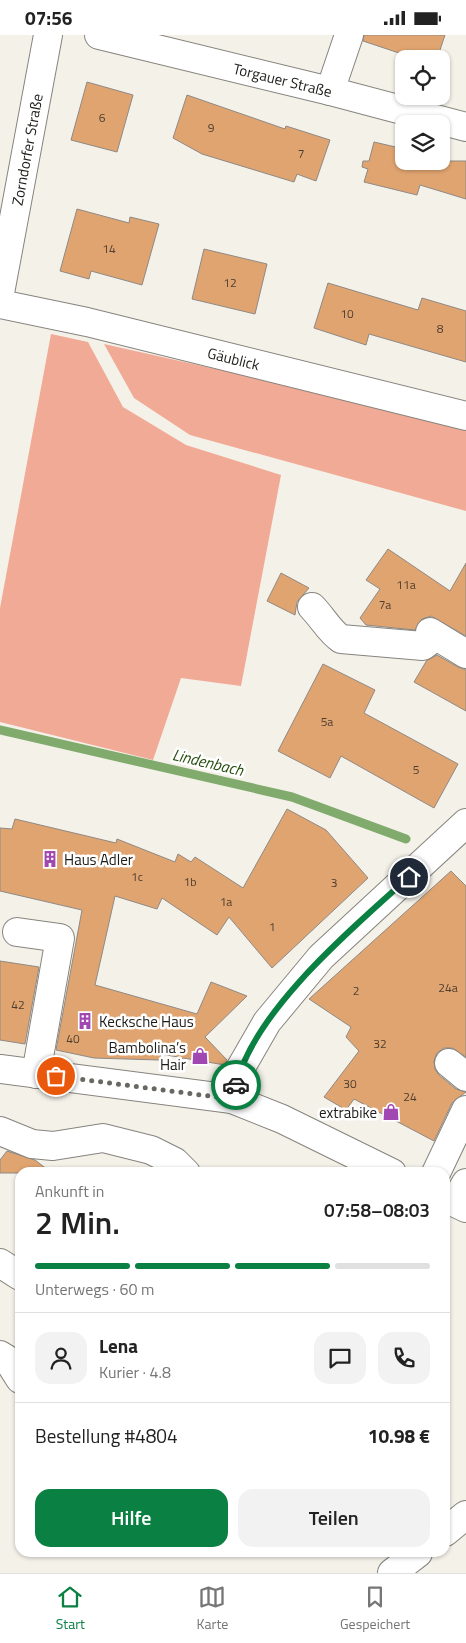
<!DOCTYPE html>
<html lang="de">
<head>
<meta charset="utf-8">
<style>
  body { margin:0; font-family:"Titillium Web",sans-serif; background:#f2f2f2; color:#222; height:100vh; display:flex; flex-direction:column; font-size:19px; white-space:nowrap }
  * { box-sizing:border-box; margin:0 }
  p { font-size:16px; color:#767676 }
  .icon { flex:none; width:28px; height:28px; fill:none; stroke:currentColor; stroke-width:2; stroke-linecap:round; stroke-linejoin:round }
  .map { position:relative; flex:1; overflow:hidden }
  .details { position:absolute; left:15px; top:1132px; width:435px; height:390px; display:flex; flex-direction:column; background:#fff; border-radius:15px; box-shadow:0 1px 4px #0004 }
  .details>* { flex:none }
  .tools { position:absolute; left:395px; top:15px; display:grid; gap:10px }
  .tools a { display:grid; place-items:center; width:55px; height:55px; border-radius:10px; background:#fff; box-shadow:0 1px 4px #0004; font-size:25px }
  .pin { position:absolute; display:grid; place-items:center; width:42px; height:42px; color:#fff; margin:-21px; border:2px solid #fff; border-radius:50%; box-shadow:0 1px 5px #0007 }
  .courier { position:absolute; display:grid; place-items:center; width:50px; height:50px; margin:-25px; border:4px solid #0b8043; border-radius:50%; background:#fff; color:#222; box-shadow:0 1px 6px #0007 }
  .head em { font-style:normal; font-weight:600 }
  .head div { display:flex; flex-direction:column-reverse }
  .head { display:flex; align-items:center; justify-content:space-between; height:85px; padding:0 20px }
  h1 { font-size:32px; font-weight:600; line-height:38px }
  .bar { display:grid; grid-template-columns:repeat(4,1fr); gap:8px 5px; align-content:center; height:60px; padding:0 20px }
  .bar i { height:6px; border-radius:4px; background:#e0e0e0 }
  .bar .current { background:#0b8043 }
  .bar p { grid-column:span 4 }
  .line { display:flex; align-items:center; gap:12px; padding:0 20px; border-top:1px solid #e0e0e0 }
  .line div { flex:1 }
  .round { display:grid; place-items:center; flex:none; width:52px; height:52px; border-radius:15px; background:#f2f2f2 }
  .primary-button { display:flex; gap:10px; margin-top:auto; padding:10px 20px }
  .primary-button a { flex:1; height:58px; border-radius:15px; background:#0b8043; color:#fff; font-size:20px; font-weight:600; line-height:58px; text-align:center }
  .primary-button a+a { background:#f2f2f2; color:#222 }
  .status { display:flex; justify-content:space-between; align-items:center; height:35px; padding:0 25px; background:#fff; direction:ltr }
  .status svg { height:14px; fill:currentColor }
  .dock { display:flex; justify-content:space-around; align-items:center; height:70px; border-top:1px solid #e0e0e0; background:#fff; font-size:14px; color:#767676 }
  .dock a { display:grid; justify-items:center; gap:2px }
  .dock .current { color:#0b8043 }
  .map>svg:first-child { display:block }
  .green { fill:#f1aa96 }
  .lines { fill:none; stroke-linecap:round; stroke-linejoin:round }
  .stream { stroke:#80ab6d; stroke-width:9 }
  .building { fill:#e0a470; stroke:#8f8984 }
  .minor-casing { stroke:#87847e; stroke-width:30 }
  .major-casing { stroke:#87847e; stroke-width:30 }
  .minor { stroke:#fff; stroke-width:28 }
  .major { stroke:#fff; stroke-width:28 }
  .done { stroke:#686762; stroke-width:5; stroke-dasharray:0 9 }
  .route { stroke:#0b8043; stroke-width:6 }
  .labels { text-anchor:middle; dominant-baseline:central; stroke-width:5; stroke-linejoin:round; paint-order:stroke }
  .number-label { font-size:12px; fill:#4e3e2f }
  .street-label { font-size:15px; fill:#1d1c19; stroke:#fff }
  .poi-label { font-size:15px; fill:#1d1c19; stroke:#fff; text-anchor:start }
  .water-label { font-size:16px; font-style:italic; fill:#264e0d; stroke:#fff }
</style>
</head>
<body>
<div class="status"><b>07:56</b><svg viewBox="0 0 49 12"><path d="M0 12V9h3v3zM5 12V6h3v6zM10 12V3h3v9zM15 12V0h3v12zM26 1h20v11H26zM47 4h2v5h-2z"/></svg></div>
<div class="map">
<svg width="466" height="1538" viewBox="0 0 466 1538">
  <rect width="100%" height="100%" fill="#f4f1e9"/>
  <path class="green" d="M51,299L88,307L123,372L186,410L281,440L241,651L181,643L153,725L0,687V573Z
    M104,309L466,390V476L190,400L134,363Z"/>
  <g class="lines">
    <path class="stream" d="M0,695L292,762L406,804"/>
  </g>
  <path class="building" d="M364,0H445L437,24H417L363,6Z
    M87,47L133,60L117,117L71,105Z
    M187,60L285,94L286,91L330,105L316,146L297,139L294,147L202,119L173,103Z
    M374,107L404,114V126H466V164L420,150L417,160L364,147L368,134L362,132L363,126H369Z
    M77,174L129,188L130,182L159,189L142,250L91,236L89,244L60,236Z
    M204,214L267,229L255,279L192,264Z
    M328,248L418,275L422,263L466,276V327L369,299L366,310L314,293Z
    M388,514L450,556L466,528V601L431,581L422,584L415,595L366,590L360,583L380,554L366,545Z
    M281,538L309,553L297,567L295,580L267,566Z
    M437,620L458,632L466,635V676L414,647L427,625Z
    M323,629L375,655L364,678L458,729L434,773L341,721L330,743L278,716Z
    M287,774L326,795L368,843L272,933L229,882L217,900L162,863L157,874L115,861L95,950L197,979L211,947L247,961L205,1002L227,1025L225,1030L183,1023L175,1031L178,1022L161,1019L159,1025L94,1023L56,1015L82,875L0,856V793L12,794L15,784L116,808L117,804L175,827L178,819L191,827L195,822L243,853Z
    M451,836L466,851V1022L452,1013H444L437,1018L434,1026L435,1034L439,1040L456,1054L466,1057L452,1068L434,1106L354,1064L346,1075L324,1062L359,1016L346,1002L351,992L309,964Z
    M0,926L39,932L25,1009L0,1005Z
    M7,1116L35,1125L52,1138H0V1125Z"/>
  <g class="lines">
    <g class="minor-casing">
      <g id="minor">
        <path id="s1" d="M99,0L330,56L466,92"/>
        <path d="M330,56L349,0"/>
        <path id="s2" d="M0,258L48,0"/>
        <path id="s3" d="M0,269L87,287L466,381"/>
        <path d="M312,572C322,582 330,597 341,604L423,611L436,601"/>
        <path d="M430,597L466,619"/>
        <path d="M17,897L60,903L36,1039"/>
        <path d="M449,1028L466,1042"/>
        <path d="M232,1064L240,1034L267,987L321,922L466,788"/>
        <path d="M0,1096L32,1109L53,1111L103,1103L151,1115L175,1127L186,1138"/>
        <path d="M436,1138L466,1075"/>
        <path d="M455,1167L466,1148"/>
        <path d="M0,1228L20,1241"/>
        <path d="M0,1320L8,1325L20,1344"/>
        <path d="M445,1497L466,1480"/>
        <path d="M392,1538L418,1518"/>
      </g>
    </g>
    <g class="major-casing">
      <path id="major" d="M0,1034L232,1064L282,1084L392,1138
        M445,1163L466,1173"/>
    </g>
    <use href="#minor" class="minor"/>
    <use href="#major" class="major"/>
  </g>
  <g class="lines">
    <path class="done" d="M56,1041L232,1064L236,1050"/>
    <path class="route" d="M236,1050C255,974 352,894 409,842"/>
  </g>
  <defs>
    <g id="building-bare" transform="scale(1.35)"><path d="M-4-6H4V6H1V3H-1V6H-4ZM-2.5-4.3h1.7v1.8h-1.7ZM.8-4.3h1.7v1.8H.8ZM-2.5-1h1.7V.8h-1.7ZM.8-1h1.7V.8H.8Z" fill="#a147b2" stroke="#fff" stroke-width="2.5" paint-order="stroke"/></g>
    <g id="shop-bare" transform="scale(1.35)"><path d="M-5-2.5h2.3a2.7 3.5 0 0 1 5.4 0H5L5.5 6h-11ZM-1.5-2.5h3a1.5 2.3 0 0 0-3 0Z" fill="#a147b2" stroke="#fff" stroke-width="2.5" paint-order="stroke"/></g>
  </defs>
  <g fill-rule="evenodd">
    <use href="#building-bare" x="50" y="824"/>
    <use href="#building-bare" x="85" y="986"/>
    <use href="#shop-bare" x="200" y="1021"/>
    <use href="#shop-bare" x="391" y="1077"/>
  </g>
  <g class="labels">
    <g class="number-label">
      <text x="102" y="82">6</text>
      <text x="211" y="92">9</text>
      <text x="301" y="118">7</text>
      <text x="109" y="213">14</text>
      <text x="230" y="247">12</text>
      <text x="347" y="278">10</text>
      <text x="440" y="293">8</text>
      <text x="406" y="549">11a</text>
      <text x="385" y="569">7a</text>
      <text x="327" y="686">5a</text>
      <text x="416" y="734">5</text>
      <text x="137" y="841">1c</text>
      <text x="190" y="846">1b</text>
      <text x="334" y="847">3</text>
      <text x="226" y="866">1a</text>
      <text x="272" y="891">1</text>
      <text x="448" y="952">24a</text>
      <text x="356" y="955">2</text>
      <text x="18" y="969">42</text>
      <text x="73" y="1003">40</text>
      <text x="380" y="1008">32</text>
      <text x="350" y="1048">30</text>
      <text x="410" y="1061">24</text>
    </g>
    <g class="street-label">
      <text stroke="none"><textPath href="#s1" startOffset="189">Torgauer Straße</textPath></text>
      <text stroke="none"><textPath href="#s2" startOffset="146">Zorndorfer Straße</textPath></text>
      <text stroke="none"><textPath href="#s3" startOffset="240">Gäublick</textPath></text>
    </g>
    <g class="poi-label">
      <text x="64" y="824">Haus Adler</text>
      <text x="99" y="986">Kecksche Haus</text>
      <text x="186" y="1012" text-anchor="end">Bambolina’s<tspan x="186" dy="17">Hair</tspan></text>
      <text x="377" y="1077" text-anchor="end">extrabike</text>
    </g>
    <g class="water-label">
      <text transform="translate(208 727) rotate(13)">Lindenbach</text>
    </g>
  </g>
</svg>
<div class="tools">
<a><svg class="icon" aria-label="locate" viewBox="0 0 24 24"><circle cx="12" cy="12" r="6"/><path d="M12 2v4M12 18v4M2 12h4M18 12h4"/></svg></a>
<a><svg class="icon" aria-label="layers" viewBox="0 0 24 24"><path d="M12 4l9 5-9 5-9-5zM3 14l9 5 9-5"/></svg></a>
</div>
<div class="pin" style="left:56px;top:1041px;background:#ea580c"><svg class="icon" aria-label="bag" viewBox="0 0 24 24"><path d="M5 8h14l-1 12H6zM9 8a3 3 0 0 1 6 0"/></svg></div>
<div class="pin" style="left:409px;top:842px;background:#1f2937"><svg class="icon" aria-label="home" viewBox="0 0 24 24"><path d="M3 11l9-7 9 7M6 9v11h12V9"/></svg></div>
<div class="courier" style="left:236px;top:1050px"><svg class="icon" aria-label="car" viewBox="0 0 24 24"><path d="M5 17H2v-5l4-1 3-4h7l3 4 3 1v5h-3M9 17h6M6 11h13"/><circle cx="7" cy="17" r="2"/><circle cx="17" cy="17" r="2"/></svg></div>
<section class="details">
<div class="head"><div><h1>2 Min.</h1><p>Ankunft in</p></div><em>07:58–08:03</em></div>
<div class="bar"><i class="current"></i><i class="current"></i><i class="current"></i><i></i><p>Unterwegs · 60 m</p></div>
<div class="line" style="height:90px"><a class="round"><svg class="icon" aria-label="person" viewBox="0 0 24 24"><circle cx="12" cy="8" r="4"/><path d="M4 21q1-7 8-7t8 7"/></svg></a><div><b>Lena</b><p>Kurier · 4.8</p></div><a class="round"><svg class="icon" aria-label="chat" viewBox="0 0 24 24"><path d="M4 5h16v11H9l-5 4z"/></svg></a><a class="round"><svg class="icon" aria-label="phone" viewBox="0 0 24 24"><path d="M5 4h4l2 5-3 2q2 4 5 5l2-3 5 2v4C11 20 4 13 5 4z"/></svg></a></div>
<div class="line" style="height:65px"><div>Bestellung #4804</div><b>10.98 €</b></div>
<div class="primary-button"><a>Hilfe</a><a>Teilen</a></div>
</section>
</div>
<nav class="dock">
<a class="current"><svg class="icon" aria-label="home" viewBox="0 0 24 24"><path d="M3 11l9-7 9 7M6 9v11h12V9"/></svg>Start</a>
<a><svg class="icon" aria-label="map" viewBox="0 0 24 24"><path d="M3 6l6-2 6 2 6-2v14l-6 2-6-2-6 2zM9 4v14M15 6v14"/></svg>Karte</a>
<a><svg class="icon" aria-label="saved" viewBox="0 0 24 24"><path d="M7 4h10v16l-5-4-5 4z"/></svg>Gespeichert</a>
</nav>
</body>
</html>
